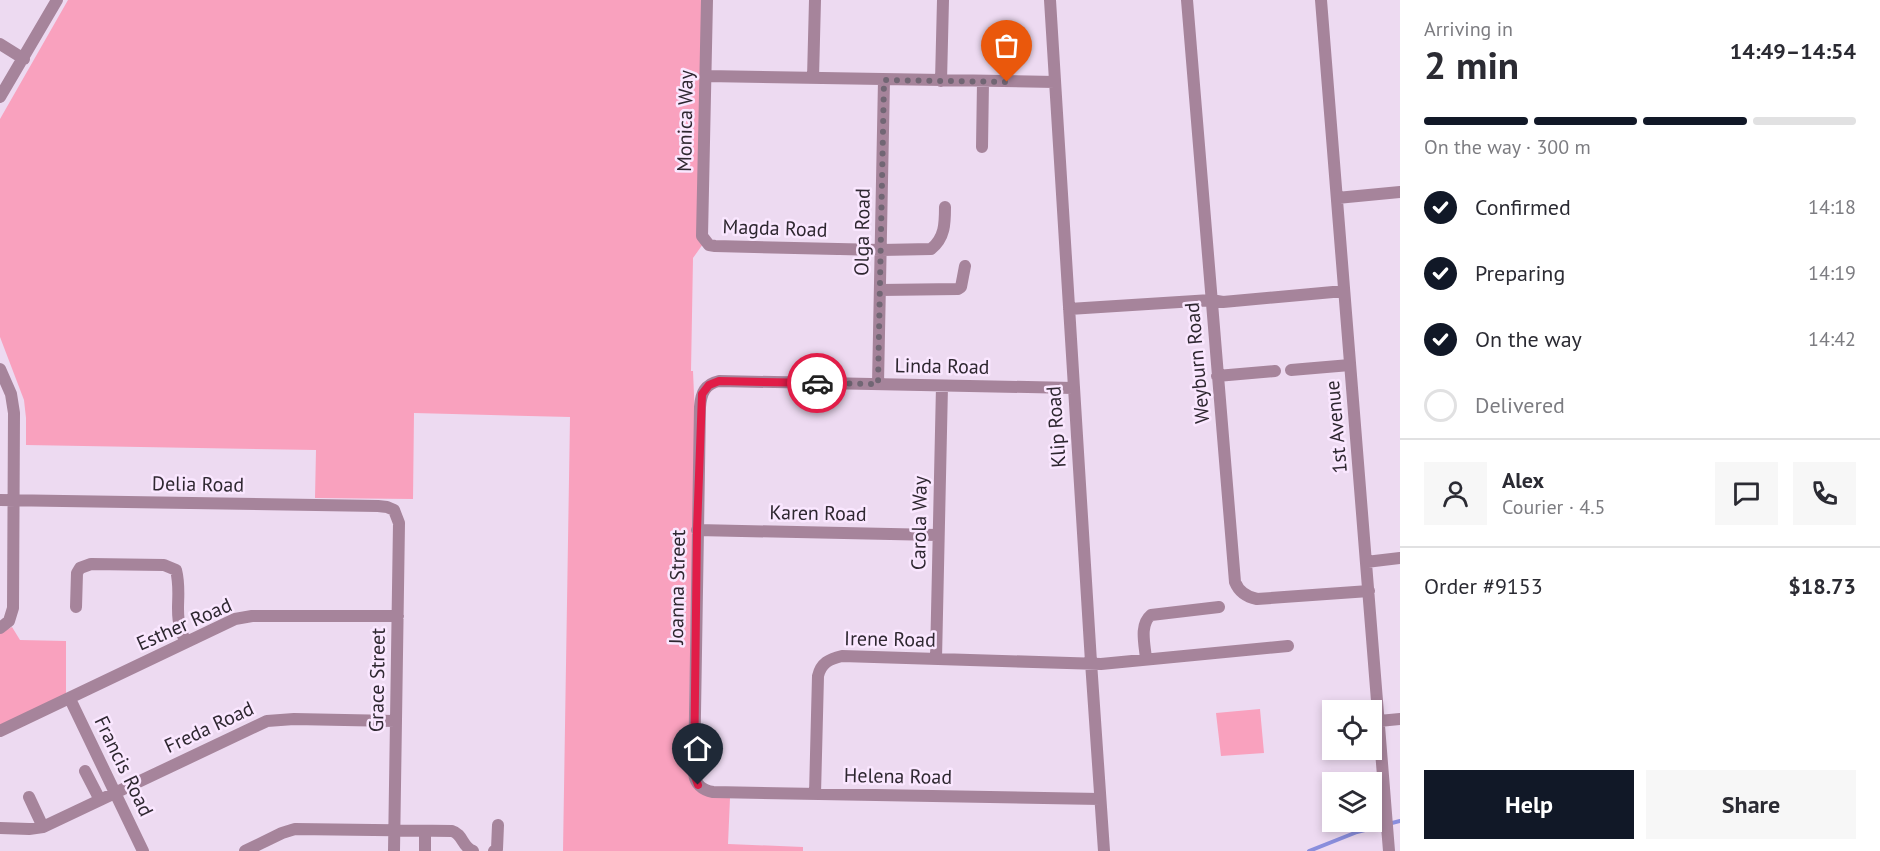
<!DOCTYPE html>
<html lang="en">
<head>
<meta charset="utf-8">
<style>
  body { margin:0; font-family:"PT Sans",sans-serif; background:#f7f7f7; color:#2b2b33; height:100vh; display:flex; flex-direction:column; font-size:22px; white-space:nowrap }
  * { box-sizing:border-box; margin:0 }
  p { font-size:20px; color:#7c7c81 }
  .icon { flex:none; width:33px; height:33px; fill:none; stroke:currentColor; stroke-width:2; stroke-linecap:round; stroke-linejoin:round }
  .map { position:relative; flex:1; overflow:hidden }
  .side { display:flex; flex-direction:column; background:#fff; width:480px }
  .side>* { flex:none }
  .fabs { position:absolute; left:1322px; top:700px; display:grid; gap:12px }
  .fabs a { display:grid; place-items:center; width:60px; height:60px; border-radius:0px; background:#fff; box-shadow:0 3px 9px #0003; font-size:30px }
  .pin { position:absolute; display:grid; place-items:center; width:51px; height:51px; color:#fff; margin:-62px -26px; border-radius:50% 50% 50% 0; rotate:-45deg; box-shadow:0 0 6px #0007 }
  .pin .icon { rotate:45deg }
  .courier { position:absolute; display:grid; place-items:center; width:60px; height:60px; margin:-30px; border:4px solid #e11d48; border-radius:50%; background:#fff; color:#222; box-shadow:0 2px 8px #0007 }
  .summary em { font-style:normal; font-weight:700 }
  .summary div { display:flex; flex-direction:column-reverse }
  .summary { display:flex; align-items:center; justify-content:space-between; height:102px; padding:0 24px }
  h1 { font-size:39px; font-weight:700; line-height:45px }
  .bar { display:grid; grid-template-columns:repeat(4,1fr); gap:9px 6px; align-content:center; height:72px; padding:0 24px }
  .bar i { height:8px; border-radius:4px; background:#e1e1e2 }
  .bar .current { background:#111827 }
  .bar p { grid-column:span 4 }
  .line { display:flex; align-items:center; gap:15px; padding:0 24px; border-top:2px solid #e1e1e2 }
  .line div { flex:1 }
  .round { display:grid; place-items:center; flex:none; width:63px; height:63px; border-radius:0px; background:#f7f7f7 }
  ol { padding:0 24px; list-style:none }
  li { display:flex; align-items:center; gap:18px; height:66px }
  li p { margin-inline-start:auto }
  li .icon { padding:6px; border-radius:50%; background:#111827; color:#fff; stroke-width:4 }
  li:last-child { color:#7c7c81 }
  li i { width:33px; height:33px; border:3px solid #e1e1e2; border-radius:50% }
  .primary-button { display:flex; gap:12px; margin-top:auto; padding:12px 24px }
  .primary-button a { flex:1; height:69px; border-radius:0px; background:#111827; color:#fff; font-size:24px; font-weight:700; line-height:69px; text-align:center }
  .primary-button a+a { background:#f7f7f7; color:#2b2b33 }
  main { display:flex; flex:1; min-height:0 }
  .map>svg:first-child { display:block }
  .green { fill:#f9a1be }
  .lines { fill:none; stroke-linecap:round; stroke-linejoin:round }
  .stream { stroke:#8a8edd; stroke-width:4 }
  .minor { stroke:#a6849b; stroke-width:12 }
  .done { stroke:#716674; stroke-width:6; stroke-dasharray:0 10.8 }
  .route { stroke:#e11d48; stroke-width:8 }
  .labels { text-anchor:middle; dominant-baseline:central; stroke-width:5; stroke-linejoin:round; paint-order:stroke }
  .street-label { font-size:20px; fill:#2e2730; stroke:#fae7ff }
</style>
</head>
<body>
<main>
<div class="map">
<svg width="1400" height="851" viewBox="0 0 1400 851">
  <rect width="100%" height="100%" fill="#eddaf1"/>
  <path class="green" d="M68,0H703V244L693,258L691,371H693L695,418L688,774C693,796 709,798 730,798L728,844L803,847V851H563L570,417L414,413L413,499L315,498L316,450L26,445V418L24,400L0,337V119Z
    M12,627L20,640L66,641V695L0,727V633Z
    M1260,709L1264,753L1221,756L1216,713Z"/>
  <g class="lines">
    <path class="stream" d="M1309,851L1357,832L1400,821"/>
    <path class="minor" d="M707,0L702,236L709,245L715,246L881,250L931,249C945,238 945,223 945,207
      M1050,0L1091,662L1104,851
      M1187,0L1235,582C1239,592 1247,597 1257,599L1369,591
      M1321,0L1389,851
      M0,44L24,59
      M706,76L1055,82
      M813,78L815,0
      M941,81L943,0
      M0,97L57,0
      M982,147L983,82
      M1337,198L1400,192
      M880,290L958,289L961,287L965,266
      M1069,309L1211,300L1223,302L1344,291
      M0,369L11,394L14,413L13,608L9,621L0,628
      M1291,370L1350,365
      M1217,376L1275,371
      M878,384L884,80
      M1073,388L719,381C705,384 701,393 700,407L694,774C696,785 702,790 713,792L1100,799
      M0,500L378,506L387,507L394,510L399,523L394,851
      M697,530L937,535
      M1366,562L1400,558
      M76,607L77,573L80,568L91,564L164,565L176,570C183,598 171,614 186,642
      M936,659L942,386
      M1146,659C1145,645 1139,625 1151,615L1219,607
      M70,699L143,851
      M1379,721L1400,719
      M0,731L235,619L252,616H398
      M85,771L100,800
      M815,794L818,676C821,663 829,659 842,656L1101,664L1288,646
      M29,797L43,827
      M0,828L29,829L43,827L267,721L294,719L395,721
      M245,851L282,833L295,829L452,831C463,834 462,847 473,851
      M425,851V831
      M494,851L497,849L498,825"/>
  </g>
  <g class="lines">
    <path class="done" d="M817,383L878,384L884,80L1007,82"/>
    <path class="route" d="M698,785L694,774L697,530L702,394L709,385L719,381L817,383"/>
  </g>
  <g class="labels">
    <g class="street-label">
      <text transform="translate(685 121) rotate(-89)">Monica Way</text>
      <text transform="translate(775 228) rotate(2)">Magda Road</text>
      <text transform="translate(862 232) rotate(-89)">Olga Road</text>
      <text transform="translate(1197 363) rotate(-95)">Weyburn Road</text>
      <text transform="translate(942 366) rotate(1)">Linda Road</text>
      <text transform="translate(1056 427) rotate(-94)">Klip Road</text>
      <text transform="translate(1336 427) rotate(-95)">1st Avenue</text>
      <text transform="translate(198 484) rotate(1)">Delia Road</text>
      <text transform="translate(818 513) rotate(1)">Karen Road</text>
      <text transform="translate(919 523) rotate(-89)">Carola Way</text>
      <text transform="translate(677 587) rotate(-89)">Joanna Street</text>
      <text transform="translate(184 624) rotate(-24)">Esther Road</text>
      <text transform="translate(890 639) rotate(1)">Irene Road</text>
      <text transform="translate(377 680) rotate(-89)">Grace Street</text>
      <text transform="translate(209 727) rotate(-25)">Freda Road</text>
      <text transform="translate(124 766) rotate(64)">Francis Road</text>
      <text transform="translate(898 776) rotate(1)">Helena Road</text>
    </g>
  </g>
</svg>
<div class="fabs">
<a><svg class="icon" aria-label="locate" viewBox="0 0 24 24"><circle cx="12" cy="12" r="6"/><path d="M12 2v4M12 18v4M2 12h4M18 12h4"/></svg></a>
<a><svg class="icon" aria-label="layers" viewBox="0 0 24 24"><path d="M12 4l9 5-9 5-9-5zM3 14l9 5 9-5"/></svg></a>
</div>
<div class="pin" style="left:1007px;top:82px;background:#ea580c"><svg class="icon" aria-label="bag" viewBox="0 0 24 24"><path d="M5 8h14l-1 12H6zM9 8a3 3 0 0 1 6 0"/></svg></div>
<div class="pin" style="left:698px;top:785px;background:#1f2937"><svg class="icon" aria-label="home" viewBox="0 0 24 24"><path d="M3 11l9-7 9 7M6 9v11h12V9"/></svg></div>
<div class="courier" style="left:817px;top:383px"><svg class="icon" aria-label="car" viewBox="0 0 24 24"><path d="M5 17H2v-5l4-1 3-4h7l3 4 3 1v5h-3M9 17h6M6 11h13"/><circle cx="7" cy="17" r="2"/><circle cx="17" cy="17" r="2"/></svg></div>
</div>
<section class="side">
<div class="summary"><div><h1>2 min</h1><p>Arriving in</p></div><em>14:49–14:54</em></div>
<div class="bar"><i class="current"></i><i class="current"></i><i class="current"></i><i></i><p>On the way · 300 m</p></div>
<ol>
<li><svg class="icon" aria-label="check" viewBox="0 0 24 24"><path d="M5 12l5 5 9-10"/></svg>Confirmed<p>14:18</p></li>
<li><svg class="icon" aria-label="check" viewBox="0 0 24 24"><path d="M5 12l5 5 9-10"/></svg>Preparing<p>14:19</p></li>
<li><svg class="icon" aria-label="check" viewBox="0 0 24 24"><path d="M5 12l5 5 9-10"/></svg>On the way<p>14:42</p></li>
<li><i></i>Delivered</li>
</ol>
<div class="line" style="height:108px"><a class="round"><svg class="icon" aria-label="person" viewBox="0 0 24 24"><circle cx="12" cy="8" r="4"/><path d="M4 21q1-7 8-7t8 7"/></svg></a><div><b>Alex</b><p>Courier · 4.5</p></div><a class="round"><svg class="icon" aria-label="chat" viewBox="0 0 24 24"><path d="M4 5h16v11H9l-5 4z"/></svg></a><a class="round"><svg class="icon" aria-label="phone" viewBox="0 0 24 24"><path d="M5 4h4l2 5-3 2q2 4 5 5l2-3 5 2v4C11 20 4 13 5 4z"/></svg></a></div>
<div class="line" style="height:78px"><div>Order #9153</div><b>$18.73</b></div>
<div class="primary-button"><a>Help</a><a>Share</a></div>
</section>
</main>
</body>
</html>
